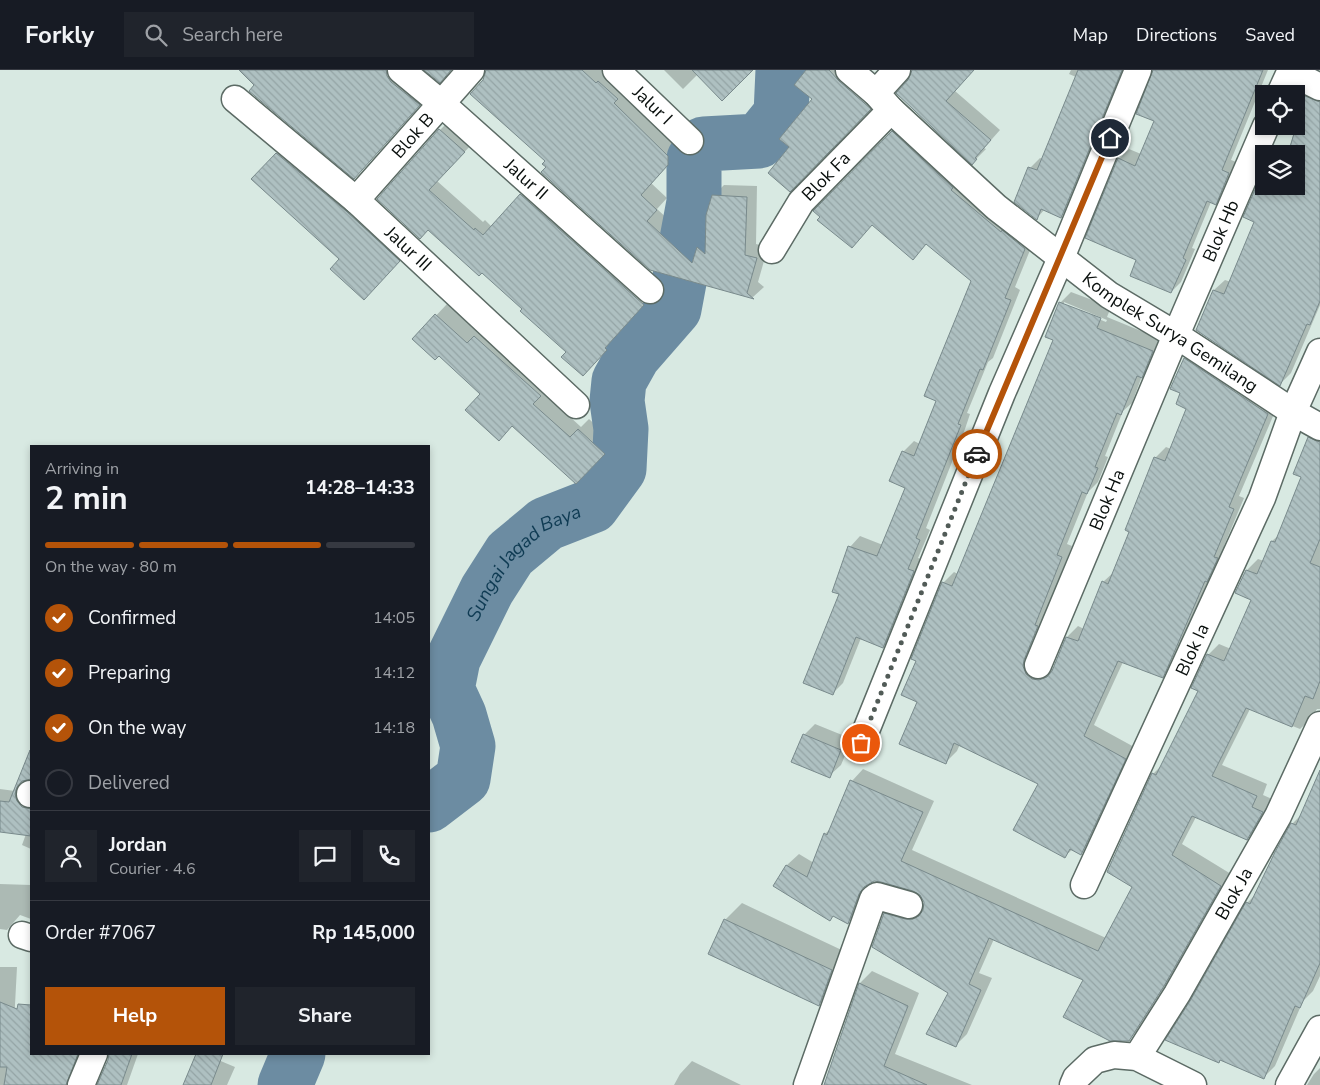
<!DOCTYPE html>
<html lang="en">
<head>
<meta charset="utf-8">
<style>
  body { margin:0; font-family:"Nunito Sans",sans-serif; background:#20242c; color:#f1f3f6; height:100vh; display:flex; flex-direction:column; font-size:19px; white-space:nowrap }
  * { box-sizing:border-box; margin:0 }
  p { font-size:16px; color:#9ea1a6 }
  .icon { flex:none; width:28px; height:28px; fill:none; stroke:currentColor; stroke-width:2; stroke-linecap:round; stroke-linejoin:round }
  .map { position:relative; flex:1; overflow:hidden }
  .drawer { position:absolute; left:30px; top:375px; width:400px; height:610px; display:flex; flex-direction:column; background:#171b24; border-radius:0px; box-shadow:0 2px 8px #0003 }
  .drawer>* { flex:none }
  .controls { position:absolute; left:1255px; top:15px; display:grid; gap:10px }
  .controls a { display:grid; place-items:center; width:50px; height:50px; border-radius:0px; background:#171b24; box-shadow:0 2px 8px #0003; font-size:25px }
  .pin { position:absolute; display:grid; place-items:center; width:42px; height:42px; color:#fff; margin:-21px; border:2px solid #fff; border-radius:50%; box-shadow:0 1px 5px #0007 }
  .courier { position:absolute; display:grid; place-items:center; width:50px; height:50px; margin:-25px; border:4px solid #b45309; border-radius:50%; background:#fff; color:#222; box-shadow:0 1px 6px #0007 }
  .overview em { font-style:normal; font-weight:700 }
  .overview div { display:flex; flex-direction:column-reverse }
  .overview { display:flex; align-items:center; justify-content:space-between; height:85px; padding:0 15px }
  h1 { font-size:32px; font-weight:700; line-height:38px }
  .bar { display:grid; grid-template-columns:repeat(4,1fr); gap:8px 5px; align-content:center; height:60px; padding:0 15px }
  .bar i { height:6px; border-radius:4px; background:#363941 }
  .bar .current { background:#b45309 }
  .bar p { grid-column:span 4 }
  .line { display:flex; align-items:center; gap:12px; padding:0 15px; border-top:1px solid #363941 }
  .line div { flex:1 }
  .round { display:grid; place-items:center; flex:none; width:52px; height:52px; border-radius:0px; background:#20242c }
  ol { padding:0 15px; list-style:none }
  li { display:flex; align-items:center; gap:15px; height:55px }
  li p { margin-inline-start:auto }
  li .icon { padding:5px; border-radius:50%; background:#b45309; color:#fff; stroke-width:4 }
  li:last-child { color:#9ea1a6 }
  li i { width:28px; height:28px; border:2px solid #363941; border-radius:50% }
  .button { display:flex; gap:10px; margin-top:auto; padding:10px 15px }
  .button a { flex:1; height:58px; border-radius:0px; background:#b45309; color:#fff; font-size:20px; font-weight:700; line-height:58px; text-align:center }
  .button a+a { background:#20242c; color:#f1f3f6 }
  header { display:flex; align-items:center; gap:30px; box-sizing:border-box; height:70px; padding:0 25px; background:#171b24; border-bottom:1px solid #363941 }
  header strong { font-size:24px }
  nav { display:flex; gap:28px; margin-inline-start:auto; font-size:18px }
  .search { width:350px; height:45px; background:#20242c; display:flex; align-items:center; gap:12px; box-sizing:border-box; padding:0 18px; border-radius:0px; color:#9ea1a6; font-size:19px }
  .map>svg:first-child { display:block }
  .shadow { fill:#0003; fill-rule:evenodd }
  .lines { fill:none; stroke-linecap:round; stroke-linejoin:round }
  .river { stroke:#6c8ca2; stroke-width:55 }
  .building { fill:url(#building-back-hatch); stroke:#798a8c }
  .street-casing { stroke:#5c6b65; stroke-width:29 }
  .street { stroke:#fff; stroke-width:26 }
  .done { stroke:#515b57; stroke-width:5; stroke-dasharray:0 9 }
  .route { stroke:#b45309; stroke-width:6 }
  .labels { text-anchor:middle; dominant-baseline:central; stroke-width:4; stroke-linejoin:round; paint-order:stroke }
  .street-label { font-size:18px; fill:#080e0c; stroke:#e5f6ef }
  .water-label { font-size:19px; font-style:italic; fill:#0f3b53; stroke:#e5f6ef }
</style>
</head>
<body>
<header>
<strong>Forkly</strong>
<div class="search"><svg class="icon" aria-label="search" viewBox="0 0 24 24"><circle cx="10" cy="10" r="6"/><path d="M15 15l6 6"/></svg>Search here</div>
<nav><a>Map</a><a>Directions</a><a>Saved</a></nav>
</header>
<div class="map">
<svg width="1320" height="1015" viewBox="0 0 1320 1015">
  <defs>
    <pattern id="building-back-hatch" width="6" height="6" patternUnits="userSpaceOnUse" patternTransform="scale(1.25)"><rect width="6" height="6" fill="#aec0c1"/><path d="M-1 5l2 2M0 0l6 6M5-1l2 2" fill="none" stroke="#94a4a5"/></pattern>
  </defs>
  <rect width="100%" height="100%" fill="#d8e9e2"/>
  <path class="shadow" d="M241,0H402L430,24L354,107Z
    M487,0H605L679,74V83L651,113L667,128L657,139L698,177L706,169L713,126L724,115L757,116L756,174L768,177L758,212L764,217L753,227L650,199L547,97L546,91L483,11Z
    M664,0H751L698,4L683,19Z
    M808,0H848L879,29L790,120L791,77L814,29Z
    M915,0H973L955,21L1000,60L984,78L986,79L972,93L909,10Z
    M1071,0H1127L1071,136L1061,146L1045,139L1037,148L1030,98L1040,88L1043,89L1076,7L1069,4Z
    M1154,0H1268L1231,90L1239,93L1225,124L1215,134L1211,132L1192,178L1195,179L1181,212L1171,222L1138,189L1119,89L1129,79L1141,84L1156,50Z
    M1317,16L1320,17V235L1291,303L1280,314L1214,220L1225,210L1231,212L1256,151L1258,116L1264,110V116H1296V84H1287L1306,27Z
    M449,51L473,73L437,111L483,152L485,150L492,157L530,116L652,225L613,268L615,270L583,304L567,282L524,239L482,201L429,159L420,168L440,60Z
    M903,51L1035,168L1015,217L1020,220L993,288L988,292L967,343L970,344L965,359L926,458L930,460L918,488L924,490L893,566L883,577L861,568L843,613L832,624L841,524L850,477L860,466L883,475L907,417L903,382L914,371L920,374L937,330L973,210L927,173L923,177L872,154L822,146L815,141Z
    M288,72L410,179L375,217L341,189L253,109Z
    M1071,222L1111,237L1107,247L1163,270L1153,295L1142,306L1132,333L1123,341L1105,386L1108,387L1098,412L1088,422L1067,474L1072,476L1045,544L1048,545L1043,598L1051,599L1054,598L1067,567L1078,556L1084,559L1103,512L1115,501L1131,461L1155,388L1166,377L1171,379L1188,338L1182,322L1185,289L1196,278L1279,332L1239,426L1244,428L1224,476L1228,477L1174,595L1162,606L1123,592L1094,655L1136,678L1092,773L1081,784L1073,779L1065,786L1039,713L960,674L957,681L946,692L918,631L917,591L943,513L954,502L958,504L1054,270L1060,233ZM1064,232L1107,250L1106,252L1064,235Z
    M447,234L478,263L485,256L550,315L543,322L581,357L589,349L614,372L587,402L482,324L439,284L414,269Z
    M1315,368L1320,370V639H1317L1312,648L1300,659L1250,639L1222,695L1267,714L1263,725L1274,730L1258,757L1247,769L1196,747L1182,774L1231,804L1175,903L1140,958L1129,970L1085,909L994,869L979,903L992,908L967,964L956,975L950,922L885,844L896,833L917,839L925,838V831L920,823L914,819L874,810L870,812L859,841L848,852L774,816L787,795L799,784L814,793L825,764L831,758L852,711L863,699L934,731L912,780L1106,868L1133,817L1153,704L1163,694L1200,620L1208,585L1219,574L1231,579L1253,529L1236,522L1247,500L1258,489L1264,491L1272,471L1279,465L1303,407L1304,379Z
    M815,654L852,669L841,695L829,706L804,665Z
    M31,682V708L27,709L25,713L31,724V779L22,775L26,764L0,761V719L15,721Z
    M1320,703V906L1313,921L1303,931L1275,996L1263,1008L1221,989L1219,992L1191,932L1247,833L1256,824L1292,754L1302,744Z
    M0,814L31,815V849L20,845L7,860L0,859Z
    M742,833L848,883L836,918L819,934L725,850Z
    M0,897H17L12,992L31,946V984H83L82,1015H0Z
    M872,901L919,923L895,984L972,1015H825L860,913Z
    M110,984H138L127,1015H99L109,990Z
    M204,984L235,997L227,1015H184L193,995Z
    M692,991L741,1015H674L680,1004Z
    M1320,998V1015H1307L1314,1004Z"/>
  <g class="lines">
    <g class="river">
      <path id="s1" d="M429,735L463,709L468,676L459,645L447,619L453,589L487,520L510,484L546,454L592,436L619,399L621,359L617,331L619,311L633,286L674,239L694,132V89L704,74L759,71L781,44L783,0"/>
      <path d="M285,1015L298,984"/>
    </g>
  </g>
  <path class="building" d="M239,0H386L387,6L391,12L420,35L354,109L249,21L254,15Z
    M424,0H451L440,13Z
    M486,0H582L596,13L598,11L618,29L614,33L668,86V95L641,125L657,140L647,151L692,193L697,177L705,184L706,145L712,125L747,127L745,185L757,188L747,223L754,229L650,200L541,102L546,97L542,94L545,91L470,24L483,10Z
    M692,0H753L722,31Z
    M806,0H829L839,11L871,39L790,122L768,103L789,77L779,69L812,29L794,15Z
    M912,0H974L946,31L991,70L975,88L977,89L972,95L896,23L908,10Z
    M1078,0H1122L1061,148L1041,139L1037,150L1014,132L1028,97L1037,100Z
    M1153,0H1263L1222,100L1229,103L1216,135L1207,131L1183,188L1186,190L1171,223L1130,206L1136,190L1085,168L1118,88L1135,96L1154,51L1136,44Z
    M1305,26L1320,32V231L1310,255L1307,254L1280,316L1196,260L1213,220L1224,224L1254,152L1243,147L1257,115L1275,123L1277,116H1296V84H1288Z
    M439,59L465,82L429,120L474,160L475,158L483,165L520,124L644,235L605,278L607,280L583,306L561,287L566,282L520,241L522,239L482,203L479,206L428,160L420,169L377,129Z
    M892,61L953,118L951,120L1001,162L1002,160L1025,179L1005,228L1011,230L983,300L980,299L958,354L961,355L955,370L916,468L920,470L908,499L914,501L883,578L856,567L833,625L803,613L839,524L832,522L848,476L877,486L905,418L889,411L902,381L914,386L936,331L924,326L971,211L926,174L913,190L872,155L852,178L817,150L820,147L813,141Z
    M276,83L346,141L400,191L364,230L330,199L339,189L251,109Z
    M1059,232L1101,248L1097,258L1153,281L1142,308L1137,306L1121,345L1117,343L1095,397L1098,398L1087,424L1082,422L1057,485L1062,487L1035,555L1038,556L1024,590L1023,596L1026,604L1032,609L1039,610L1047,607L1052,601L1066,567L1078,571L1102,511L1108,514L1129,462L1125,460L1154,387L1165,391L1186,339L1176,334L1180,323L1170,319L1184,288L1268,344L1229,437L1234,439L1214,487L1218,488L1207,512L1205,511L1163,608L1118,591L1084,666L1126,689L1081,785L1070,779L1065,788L1013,760L1038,714L954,673L946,694L899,674L917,632L901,625L916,591L911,589L942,512L952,516L1053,270L1045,267Z
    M435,244L467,273L474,266L541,326L533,334L570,367L578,359L605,384L576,414L512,356L499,371L465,340L480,324L439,286L435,290L412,269Z
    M1308,367L1320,372V469L1310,493L1320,497V611L1313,629L1305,626L1292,657L1246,638L1212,706L1257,726L1252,737L1263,742L1247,770L1192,746L1172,785L1221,816L1164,916L1129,971H1110L1063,947L1083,910L989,868L969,914L981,920L956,977L926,964L948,923L872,877L884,843L905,849H913L919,846L923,840L924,832L920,825L913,821L881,812L874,811L864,817L859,824L848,854L833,846L830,851L773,816L786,795L807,807L824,763L827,765L850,710L923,742L901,791L1098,881L1132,817L1107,802L1152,703L1156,705L1198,621L1191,618L1207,584L1224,591L1251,530L1235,523L1246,500L1257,504L1271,471L1275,472L1301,407L1293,404Z
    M803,664L841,680L830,708L791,692Z
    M30,680L31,709L22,711L17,717L15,724L17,731L22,737L31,739V766L0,762V731L9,732Z
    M1320,700V893L1300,938L1295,936L1264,1009L1220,990L1219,993L1165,970L1190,931L1246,832L1250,834L1275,782L1291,753L1296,755Z
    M724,849L832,900L819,936L708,884Z
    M859,913L908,936L884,996L927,1015H824Z
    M0,932L17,939L18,934L31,935V984H78L66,1015H4L7,997H0Z
    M109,984H132L121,1015H97L108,990Z
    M196,984H223L211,1015H183Z"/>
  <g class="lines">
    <g class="street-casing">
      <g id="street">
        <path id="s2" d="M401,0L442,34L650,220"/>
        <path id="s3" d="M616,0L690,71"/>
        <path id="s4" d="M849,0L876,23L891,40L996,137L1109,225L1176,265L1293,342L1320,357"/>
        <path d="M1290,2L1320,17"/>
        <path d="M876,23L897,0"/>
        <path d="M1280,24L1291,0"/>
        <path id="s5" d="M235,29L356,130L576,335"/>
        <path id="s6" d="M356,130L471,0"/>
        <path id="s7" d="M772,180L801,132L891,40"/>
        <path id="s8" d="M1038,595L1176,265L1266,56"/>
        <path d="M861,673L1002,323L1061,188L1138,0"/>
        <path d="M30,724H31"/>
        <path id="s9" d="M1084,815L1262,428L1293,342L1320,282"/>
        <path d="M22,865L31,868"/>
        <path id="s10" d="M1137,987L1177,924L1278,746L1320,655"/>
        <path d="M81,1015L94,984"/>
        <path d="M807,1015L873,829L877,826L909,835"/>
        <path d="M1073,1015L1076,1008L1095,990L1114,985L1137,987L1193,1015"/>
        <path d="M1289,1015L1320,959"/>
      </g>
    </g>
    <use href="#street" class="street"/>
  </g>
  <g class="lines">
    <path class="done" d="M861,673L977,384"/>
    <path class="route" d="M977,384L1110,68"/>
  </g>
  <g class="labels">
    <g class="street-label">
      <text stroke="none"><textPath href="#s3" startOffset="51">Jalur I</textPath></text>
      <text stroke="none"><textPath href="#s6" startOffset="86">Blok B</textPath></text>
      <text stroke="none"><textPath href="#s7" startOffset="92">Blok Fa</textPath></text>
      <text stroke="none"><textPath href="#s2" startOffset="166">Jalur II</textPath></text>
      <text stroke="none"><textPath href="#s8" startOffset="471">Blok Hb</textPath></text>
      <text stroke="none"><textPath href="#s5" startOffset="229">Jalur III</textPath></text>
      <text stroke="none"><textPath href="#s4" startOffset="416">Komplek Surya Gemilang</textPath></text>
      <text stroke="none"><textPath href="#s8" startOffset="179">Blok Ha</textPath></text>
      <text stroke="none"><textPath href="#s9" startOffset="259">Blok Ia</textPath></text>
      <text stroke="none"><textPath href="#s10" startOffset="190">Blok Ja</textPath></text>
    </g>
    <g class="water-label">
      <text stroke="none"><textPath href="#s1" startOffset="291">Sungai Jagad Baya</textPath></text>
    </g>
  </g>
</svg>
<div class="controls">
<a><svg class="icon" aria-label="locate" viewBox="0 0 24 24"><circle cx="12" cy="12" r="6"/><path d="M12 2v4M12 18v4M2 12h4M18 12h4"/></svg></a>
<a><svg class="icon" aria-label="layers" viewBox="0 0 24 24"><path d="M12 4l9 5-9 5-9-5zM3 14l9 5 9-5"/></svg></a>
</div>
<div class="pin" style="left:861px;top:673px;background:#ea580c"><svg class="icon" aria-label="bag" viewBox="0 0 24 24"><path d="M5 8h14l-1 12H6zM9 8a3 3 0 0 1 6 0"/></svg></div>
<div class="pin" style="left:1110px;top:68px;background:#1f2937"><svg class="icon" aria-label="home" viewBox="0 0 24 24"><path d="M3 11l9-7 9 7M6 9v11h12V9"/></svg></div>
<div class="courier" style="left:977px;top:384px"><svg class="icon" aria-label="car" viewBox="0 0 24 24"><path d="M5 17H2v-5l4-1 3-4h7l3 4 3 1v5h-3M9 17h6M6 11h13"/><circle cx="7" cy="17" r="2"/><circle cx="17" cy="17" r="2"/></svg></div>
<section class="drawer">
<div class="overview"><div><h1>2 min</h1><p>Arriving in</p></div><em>14:28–14:33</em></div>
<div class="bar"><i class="current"></i><i class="current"></i><i class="current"></i><i></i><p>On the way · 80 m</p></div>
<ol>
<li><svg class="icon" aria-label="check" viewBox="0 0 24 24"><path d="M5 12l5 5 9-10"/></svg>Confirmed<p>14:05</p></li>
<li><svg class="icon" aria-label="check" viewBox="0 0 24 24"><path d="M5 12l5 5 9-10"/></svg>Preparing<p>14:12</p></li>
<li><svg class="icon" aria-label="check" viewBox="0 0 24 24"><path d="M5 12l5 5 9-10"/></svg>On the way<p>14:18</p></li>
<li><i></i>Delivered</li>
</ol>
<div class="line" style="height:90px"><a class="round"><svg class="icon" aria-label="person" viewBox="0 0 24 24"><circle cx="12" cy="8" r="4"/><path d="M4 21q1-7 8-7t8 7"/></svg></a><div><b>Jordan</b><p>Courier · 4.6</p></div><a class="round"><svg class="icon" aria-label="chat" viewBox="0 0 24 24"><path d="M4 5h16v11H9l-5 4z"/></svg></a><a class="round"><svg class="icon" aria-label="phone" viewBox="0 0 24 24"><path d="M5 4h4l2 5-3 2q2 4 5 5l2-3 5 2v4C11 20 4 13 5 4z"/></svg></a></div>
<div class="line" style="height:65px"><div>Order #7067</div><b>Rp 145,000</b></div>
<div class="button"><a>Help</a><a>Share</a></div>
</section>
</div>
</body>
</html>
